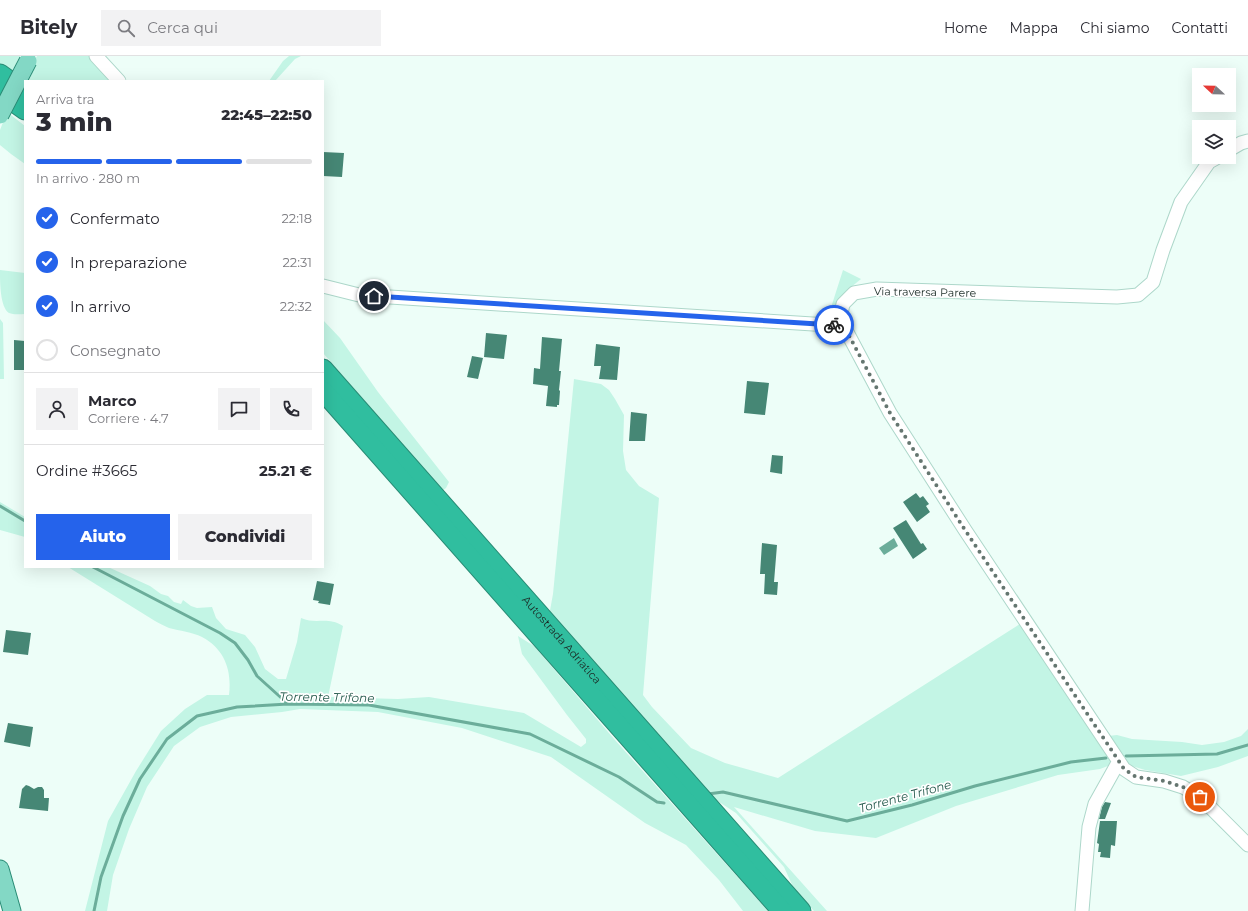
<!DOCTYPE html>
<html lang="it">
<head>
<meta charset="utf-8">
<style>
  body { margin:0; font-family:Montserrat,sans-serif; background:#f2f2f3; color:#2b2b33; height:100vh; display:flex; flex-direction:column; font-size:15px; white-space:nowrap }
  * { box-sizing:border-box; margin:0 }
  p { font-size:13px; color:#7c7c81 }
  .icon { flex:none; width:22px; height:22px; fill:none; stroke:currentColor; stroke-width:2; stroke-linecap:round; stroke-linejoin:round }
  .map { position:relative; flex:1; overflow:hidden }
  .panel { position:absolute; left:24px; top:24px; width:300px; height:488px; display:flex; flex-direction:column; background:#fff; border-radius:0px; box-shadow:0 4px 16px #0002 }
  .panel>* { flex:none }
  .needle { width:26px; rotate:292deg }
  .tools { position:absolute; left:1192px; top:12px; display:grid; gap:8px }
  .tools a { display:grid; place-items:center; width:44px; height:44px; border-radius:0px; background:#fff; box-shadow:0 4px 16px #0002; font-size:20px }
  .pin { position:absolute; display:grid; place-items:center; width:34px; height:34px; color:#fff; margin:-17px; border:2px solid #fff; border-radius:50%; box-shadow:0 1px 4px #0007 }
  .courier { position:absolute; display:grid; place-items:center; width:40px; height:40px; margin:-20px; border:3px solid #2563eb; border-radius:50%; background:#fff; color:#222; box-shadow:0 1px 5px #0007 }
  .head em { font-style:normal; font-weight:800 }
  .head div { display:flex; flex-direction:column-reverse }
  .head { display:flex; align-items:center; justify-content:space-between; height:68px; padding:0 12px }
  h1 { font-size:26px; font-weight:800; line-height:30px }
  .bar { display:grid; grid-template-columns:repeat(4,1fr); gap:6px 4px; align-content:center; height:48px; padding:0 12px }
  .bar i { height:5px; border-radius:3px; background:#e1e1e2 }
  .bar .current { background:#2563eb }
  .bar p { grid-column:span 4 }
  .line { display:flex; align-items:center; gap:10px; padding:0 12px; border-top:1px solid #e1e1e2 }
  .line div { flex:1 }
  .round { display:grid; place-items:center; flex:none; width:42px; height:42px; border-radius:0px; background:#f2f2f3 }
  ol { padding:0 12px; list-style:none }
  li { display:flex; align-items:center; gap:12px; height:44px }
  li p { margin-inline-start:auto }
  li .icon { padding:4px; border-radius:50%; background:#2563eb; color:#fff; stroke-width:4 }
  li:last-child { color:#7c7c81 }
  li i { width:22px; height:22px; border:2px solid #e1e1e2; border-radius:50% }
  .primary-button { display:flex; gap:8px; margin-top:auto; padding:8px 12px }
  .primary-button a { flex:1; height:46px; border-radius:0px; background:#2563eb; color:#fff; font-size:16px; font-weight:800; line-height:46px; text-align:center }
  .primary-button a+a { background:#f2f2f3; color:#2b2b33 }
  header { display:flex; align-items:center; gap:24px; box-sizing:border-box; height:56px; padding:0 20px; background:#fff; border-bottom:1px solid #e1e1e2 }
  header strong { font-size:19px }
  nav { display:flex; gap:22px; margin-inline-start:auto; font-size:14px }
  .search { width:280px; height:36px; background:#f2f2f3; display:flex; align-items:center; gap:10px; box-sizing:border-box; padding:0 14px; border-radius:0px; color:#7c7c81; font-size:15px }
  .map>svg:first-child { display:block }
  .green { fill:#c3f5e5 }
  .water { fill:#6bad9a }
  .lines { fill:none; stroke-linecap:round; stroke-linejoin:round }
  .stream { stroke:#6bad9a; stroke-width:3 }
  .building { fill:#468775 }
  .minor-casing { stroke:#add7ca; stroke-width:15 }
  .major-casing { stroke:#298b75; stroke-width:19 }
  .highway-casing { stroke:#298b75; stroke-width:21 }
  .minor { stroke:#fff; stroke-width:13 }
  .major { stroke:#83d8c5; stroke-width:17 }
  .highway { stroke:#30be9f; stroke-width:19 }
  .major-bridge-casing { stroke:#298b75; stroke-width:19; stroke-linecap:butt }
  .major-bridge { stroke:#83d8c5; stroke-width:17 }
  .done { stroke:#657670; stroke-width:4; stroke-dasharray:0 7.2 }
  .route { stroke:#2563eb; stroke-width:5 }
  .labels { text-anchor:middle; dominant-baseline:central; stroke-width:3.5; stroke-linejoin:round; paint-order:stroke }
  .street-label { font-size:11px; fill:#1c2c27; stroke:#fff }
  .water-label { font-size:12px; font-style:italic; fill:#245a4c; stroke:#fff }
</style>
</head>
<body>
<header>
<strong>Bitely</strong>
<div class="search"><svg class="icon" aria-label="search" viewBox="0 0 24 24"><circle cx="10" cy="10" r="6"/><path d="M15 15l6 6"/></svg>Cerca qui</div>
<nav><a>Home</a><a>Mappa</a><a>Chi siamo</a><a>Contatti</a></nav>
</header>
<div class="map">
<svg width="1248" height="855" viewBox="0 0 1248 855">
  <rect width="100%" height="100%" fill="#edfef8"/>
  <path class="green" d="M0,0H20L12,16L0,8Z
    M37,0H92L114,25H30L25,21Z
    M289,0H301L295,3L275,25H269L283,5Z
    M7,56L25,70V108L11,98L0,89V74Z
    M0,214L25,217V258C20,258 14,259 9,257C0,251 0,226 0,214Z
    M843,214L861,223L845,236L837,262L827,264Z
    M0,263L3,267L4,323H0Z
    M323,264L340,282L378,336L449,426L446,432L442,435L430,420L323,297Z
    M574,323L601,328L609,334L615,343L624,359L623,395L626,414L639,430L659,442L643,639L652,651L691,692L725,707L778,722L1023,566L1109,694L1113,708L1100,713L1058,719L956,750L876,782L815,775L734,751L827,855H814L794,833L784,811L736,757L713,742L549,560L553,538Z
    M0,446L25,461V481L0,474Z
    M68,511H108L150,530L161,538L168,540L174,546L181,548L183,544L191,550L197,552L212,551L216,562L226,573L245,579L255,591L265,613L278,623H286L297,586L301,562C317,569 327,560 343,570L328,641L398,643L429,641L524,657L581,691L586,687V683L567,659L522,598L518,580L534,590L615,684L768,855H743L719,824L686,789L645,767L551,701L462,672L378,656L300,653L282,656L231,661L200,671L174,690L147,731L129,773L113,819L107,855H85L108,765L136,715L161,675L185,653L207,639H229C232,615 225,593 202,581C192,576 180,575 169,572C164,570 159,567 155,565Z
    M1248,673V700L1218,711L1181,720L1145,714L1132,710L1124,704L1108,680L1117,679L1132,683L1182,686L1202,689L1224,686L1241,680Z"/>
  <path class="water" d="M894,482L898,490L884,499L879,492Z"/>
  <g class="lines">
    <path class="stream" d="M0,450L25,465
      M93,511L220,577L235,587L248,604L257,620L288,648
      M1126,700L1217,698L1248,689
      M708,738L723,736L847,765L912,749L975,730L1071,706L1106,702
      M94,855L101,821L123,760L140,723L167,683L197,660L237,651L288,648L369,649L530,678L619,721L657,746L664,747"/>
  </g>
  <path class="building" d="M323,96L344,97L342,121L323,120Z
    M486,277L507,279L504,303L484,301Z
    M542,281L562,283L559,315H561L559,334L560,335L559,349H557V351L546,350L548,330L533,328L534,312L540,313Z
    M14,284L25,285V314H14Z
    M596,288L620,291L617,324L599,323L601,310H594Z
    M472,300L483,302L478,323L467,321Z
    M747,325L769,327L765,359L744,357Z
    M631,356L647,358L645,385H629Z
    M772,399L783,400L782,418L770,416Z
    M916,437L920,442L923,440L929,448L926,450L930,456L917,466L903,446Z
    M906,464L921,488L923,487L927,493L913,503L893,472Z
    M762,487L777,489L774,526H778L777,539L764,538L765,518H760Z
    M317,525L334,528L330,549L318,547L319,545L313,544Z
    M6,574L31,577L28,599L3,596Z
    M8,667L33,671L30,691L4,686Z
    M26,729L29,730L34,733L38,731H42L44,734V742H49L48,755L19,752L22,733Z
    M1105,746L1111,747L1105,763H1099L1102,751Z
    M1100,765H1117L1115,790L1111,789L1110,802L1100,801L1101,796H1098L1099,788L1097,787Z"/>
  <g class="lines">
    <g class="minor-casing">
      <path id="minor" d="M96,0L119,25
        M1229,94L1241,87L1248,85
        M1218,101L1209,106L1181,146L1163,194L1153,226L1138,239L1117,241L877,233L854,237L843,248L840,263L890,357L965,474L1124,713L1136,721L1164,725L1183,731L1200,741L1248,789
        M323,230L359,239L844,270
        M1082,855L1089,771L1095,748L1119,705"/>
    </g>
    <g class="major-casing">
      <path id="major" d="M0,813L12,855"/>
    </g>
    <g class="highway-casing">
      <g id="highway">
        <path d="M0,18L25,36"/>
        <path d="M0,36L25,54"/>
        <path id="s1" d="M323,313L801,855"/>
        <path d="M323,335L782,855"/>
      </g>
    </g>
    <use href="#minor" class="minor"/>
    <use href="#major" class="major"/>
    <use href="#highway" class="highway"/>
    <g class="major-bridge-casing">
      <path id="major-bridge" d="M0,59L28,5"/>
    </g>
    <use href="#major-bridge" class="major-bridge"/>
  </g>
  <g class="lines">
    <path class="done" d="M834,269L844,270L890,357L965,474L1124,713L1136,721L1164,725L1183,731L1200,741"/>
    <path class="route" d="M374,240L834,269"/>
  </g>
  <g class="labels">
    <g class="street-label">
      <text transform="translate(925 236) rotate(1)">Via traversa Parere</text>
      <text stroke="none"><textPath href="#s1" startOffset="361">Autostrada Adriatica</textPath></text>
    </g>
    <g class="water-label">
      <text transform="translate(327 641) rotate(1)">Torrente Trifone</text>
      <text transform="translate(905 740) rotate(-15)">Torrente Trifone</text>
    </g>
  </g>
</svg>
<div class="tools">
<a><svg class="needle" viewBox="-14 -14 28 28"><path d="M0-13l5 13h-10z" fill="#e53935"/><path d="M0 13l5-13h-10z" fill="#7c7c81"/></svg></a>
<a><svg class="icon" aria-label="layers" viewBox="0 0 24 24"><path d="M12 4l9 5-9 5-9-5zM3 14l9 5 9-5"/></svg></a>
</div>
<div class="pin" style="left:1200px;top:741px;background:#ea580c"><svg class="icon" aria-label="bag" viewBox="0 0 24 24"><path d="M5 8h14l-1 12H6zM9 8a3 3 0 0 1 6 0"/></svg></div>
<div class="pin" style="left:374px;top:240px;background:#1f2937"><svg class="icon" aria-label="home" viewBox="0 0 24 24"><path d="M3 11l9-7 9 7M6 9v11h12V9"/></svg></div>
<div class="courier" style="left:834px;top:269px"><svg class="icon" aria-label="bike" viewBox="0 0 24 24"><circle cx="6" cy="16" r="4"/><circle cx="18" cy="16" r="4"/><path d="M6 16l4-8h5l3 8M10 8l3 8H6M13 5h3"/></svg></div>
<section class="panel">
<div class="head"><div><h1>3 min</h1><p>Arriva tra</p></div><em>22:45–22:50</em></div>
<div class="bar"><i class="current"></i><i class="current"></i><i class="current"></i><i></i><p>In arrivo · 280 m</p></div>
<ol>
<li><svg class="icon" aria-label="check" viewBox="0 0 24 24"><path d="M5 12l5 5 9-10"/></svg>Confermato<p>22:18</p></li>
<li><svg class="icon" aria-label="check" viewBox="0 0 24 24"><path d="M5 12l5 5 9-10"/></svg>In preparazione<p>22:31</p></li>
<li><svg class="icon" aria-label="check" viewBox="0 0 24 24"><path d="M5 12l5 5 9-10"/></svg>In arrivo<p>22:32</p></li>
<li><i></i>Consegnato</li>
</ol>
<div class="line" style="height:72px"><a class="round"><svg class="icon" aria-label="person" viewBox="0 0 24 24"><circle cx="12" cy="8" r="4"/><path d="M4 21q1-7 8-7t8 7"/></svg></a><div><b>Marco</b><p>Corriere · 4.7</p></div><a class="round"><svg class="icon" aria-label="chat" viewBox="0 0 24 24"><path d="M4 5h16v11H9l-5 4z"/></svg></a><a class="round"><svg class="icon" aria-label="phone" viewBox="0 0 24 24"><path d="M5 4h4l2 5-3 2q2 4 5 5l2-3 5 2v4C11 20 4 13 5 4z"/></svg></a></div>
<div class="line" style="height:52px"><div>Ordine #3665</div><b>25.21 €</b></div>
<div class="primary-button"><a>Aiuto</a><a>Condividi</a></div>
</section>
</div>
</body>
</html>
